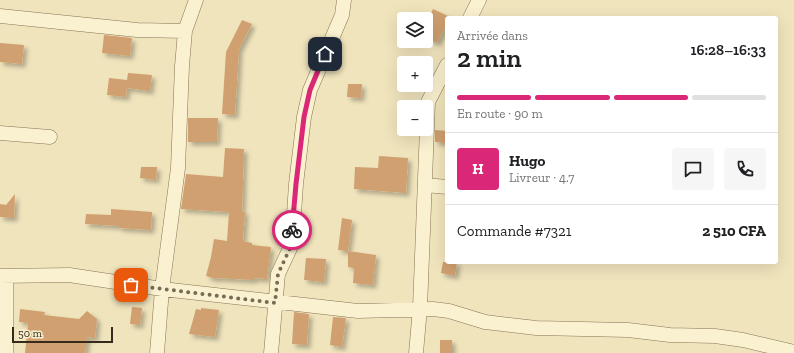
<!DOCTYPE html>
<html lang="fr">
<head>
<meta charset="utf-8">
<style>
  body { margin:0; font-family:"Zilla Slab",serif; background:#f6f6f6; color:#202124; height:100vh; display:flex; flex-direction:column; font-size:15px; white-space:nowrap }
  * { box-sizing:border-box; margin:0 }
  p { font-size:13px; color:#757577 }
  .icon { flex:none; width:22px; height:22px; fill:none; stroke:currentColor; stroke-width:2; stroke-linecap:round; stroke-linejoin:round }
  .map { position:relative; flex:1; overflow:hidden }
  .side { position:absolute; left:445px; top:16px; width:333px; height:248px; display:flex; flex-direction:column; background:#fff; border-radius:4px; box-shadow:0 4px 16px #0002 }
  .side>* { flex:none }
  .tools { position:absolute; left:397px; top:12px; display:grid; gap:8px }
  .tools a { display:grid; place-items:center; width:36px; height:36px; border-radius:4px; background:#fff; box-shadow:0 4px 16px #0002; font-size:20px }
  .scale { position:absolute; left:12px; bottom:10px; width:101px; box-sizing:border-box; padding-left:4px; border:2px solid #362a1b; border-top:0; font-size:11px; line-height:14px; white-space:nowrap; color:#362a1b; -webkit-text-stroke:3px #f7eecc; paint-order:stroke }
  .pin { position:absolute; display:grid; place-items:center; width:34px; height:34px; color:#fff; margin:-17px; border-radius:8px; box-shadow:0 2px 6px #0006 }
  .courier { position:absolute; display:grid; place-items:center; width:40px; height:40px; margin:-20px; border:3px solid #db2777; border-radius:50%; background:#fff; color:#222; box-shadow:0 1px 5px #0007 }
  .head em { font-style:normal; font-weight:600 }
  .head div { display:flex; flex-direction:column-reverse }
  .head { display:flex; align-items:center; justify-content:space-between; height:68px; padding:0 12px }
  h1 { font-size:26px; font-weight:600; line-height:30px }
  .bar { display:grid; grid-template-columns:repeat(4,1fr); gap:6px 4px; align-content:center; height:48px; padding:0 12px }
  .bar i { height:5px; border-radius:3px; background:#e0e0e0 }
  .bar .on { background:#db2777 }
  .bar p { grid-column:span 4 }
  .line { display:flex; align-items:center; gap:10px; padding:0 12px; border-top:1px solid #e0e0e0 }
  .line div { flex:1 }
  .round { display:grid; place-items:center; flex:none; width:42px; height:42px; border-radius:4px; background:#f6f6f6 }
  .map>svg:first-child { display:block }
  .building { fill:#d0a070; filter:url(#shadow) }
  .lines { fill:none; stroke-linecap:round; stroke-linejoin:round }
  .street-casing { stroke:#887455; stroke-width:15 }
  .street { stroke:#faf1d0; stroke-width:14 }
  .done { stroke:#776b53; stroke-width:4; stroke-dasharray:0 7.2 }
  .route { stroke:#db2777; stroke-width:5 }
</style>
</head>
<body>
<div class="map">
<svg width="794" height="353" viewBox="0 0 794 353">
  <defs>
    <filter id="shadow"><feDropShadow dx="3.5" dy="3.5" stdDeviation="2" flood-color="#0004"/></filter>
  </defs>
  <rect width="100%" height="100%" fill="#f0e4bc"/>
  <path class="building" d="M433,9L450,17L447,18V24L437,43L426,38V23Z
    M242,20L252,24L239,49L235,115L222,114L226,52Z
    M104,35L132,38L130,56L102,53Z
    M0,43L24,45L22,64L0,62Z
    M128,73L152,75L150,91L127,88L126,97L107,95L109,78L127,80Z
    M348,84H362L361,98L347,97Z
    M188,118H218L217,142H188Z
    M435,130L447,131V143L435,142Z
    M225,148L244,149L242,211L245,212L243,241L252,243V245L271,247L267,279L254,278V280L217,278L216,279L206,276L211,257L214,239L227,241L229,212L181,209L186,174L223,177Z
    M379,156L408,158L406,193L354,189L355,167L378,168Z
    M141,167H157L156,180L140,178Z
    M15,194L14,218L0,217V204L6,205Z
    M111,209L152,212L151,230L119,228V226L85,224L86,214L111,215Z
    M342,218L352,220L348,251L376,255L373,285L353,283L354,268L348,267V251L338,250Z
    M306,258L326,259L324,282L304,280Z
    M443,262H457L455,276L441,273Z
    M132,307L142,308L140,325L130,324Z
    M201,308L219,310L215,337L189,334L196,309L201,310Z
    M20,309L45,312L44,315L79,319L87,311L97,319L95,338L87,337L85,353H25L28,323L19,322Z
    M294,312L309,314L307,345L292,344Z
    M333,317L346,318L342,347L330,345Z
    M440,340H452V353H440Z"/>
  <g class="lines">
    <g class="street-casing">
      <path id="street" d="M0,16L137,30L185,31
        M470,18L479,0
        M0,133L50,137
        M425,185L447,187
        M0,276L69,275L162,289L358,311L433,309L449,311L485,322L536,328L628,330L670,335L715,336L743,340L794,352
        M6,353V277
        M157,353L162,289L178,168L182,66L185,31L196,0
        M271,353L278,274L292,244L296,184L304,117L310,90L342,15L344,0
        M416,353L420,308L428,102L447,65"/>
    </g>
    <use href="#street" class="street"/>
  </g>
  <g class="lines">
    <path class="done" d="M131,285L275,303L278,274L292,244V230"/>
    <path class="route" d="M292,230L296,184L304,117L310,90L325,54"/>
  </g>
</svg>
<div class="tools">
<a><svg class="icon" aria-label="layers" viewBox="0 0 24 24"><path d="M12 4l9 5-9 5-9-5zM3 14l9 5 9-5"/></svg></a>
<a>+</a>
<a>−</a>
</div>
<div class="scale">50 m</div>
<div class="pin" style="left:131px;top:285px;background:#ea580c"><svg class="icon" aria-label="bag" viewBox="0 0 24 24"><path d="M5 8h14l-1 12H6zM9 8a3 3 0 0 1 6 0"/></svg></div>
<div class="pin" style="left:325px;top:54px;background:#1f2937"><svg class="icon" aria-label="home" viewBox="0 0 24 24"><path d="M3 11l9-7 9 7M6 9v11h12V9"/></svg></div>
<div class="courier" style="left:292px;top:230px"><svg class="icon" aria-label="bike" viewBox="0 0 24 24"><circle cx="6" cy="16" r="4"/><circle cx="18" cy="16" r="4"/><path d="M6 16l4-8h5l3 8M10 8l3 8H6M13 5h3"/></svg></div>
<section class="side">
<div class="head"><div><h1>2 min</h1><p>Arrivée dans</p></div><em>16:28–16:33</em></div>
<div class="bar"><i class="on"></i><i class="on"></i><i class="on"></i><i></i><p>En route · 90 m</p></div>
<div class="line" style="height:72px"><b class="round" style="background:#db2777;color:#fff">H</b><div><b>Hugo</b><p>Livreur · 4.7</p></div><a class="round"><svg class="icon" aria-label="chat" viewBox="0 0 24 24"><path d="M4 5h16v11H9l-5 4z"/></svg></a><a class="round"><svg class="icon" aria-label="phone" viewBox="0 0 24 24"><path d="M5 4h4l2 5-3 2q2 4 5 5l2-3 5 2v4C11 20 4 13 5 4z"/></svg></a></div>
<div class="line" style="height:52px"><div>Commande #7321</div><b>2 510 CFA</b></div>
</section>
</div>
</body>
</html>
